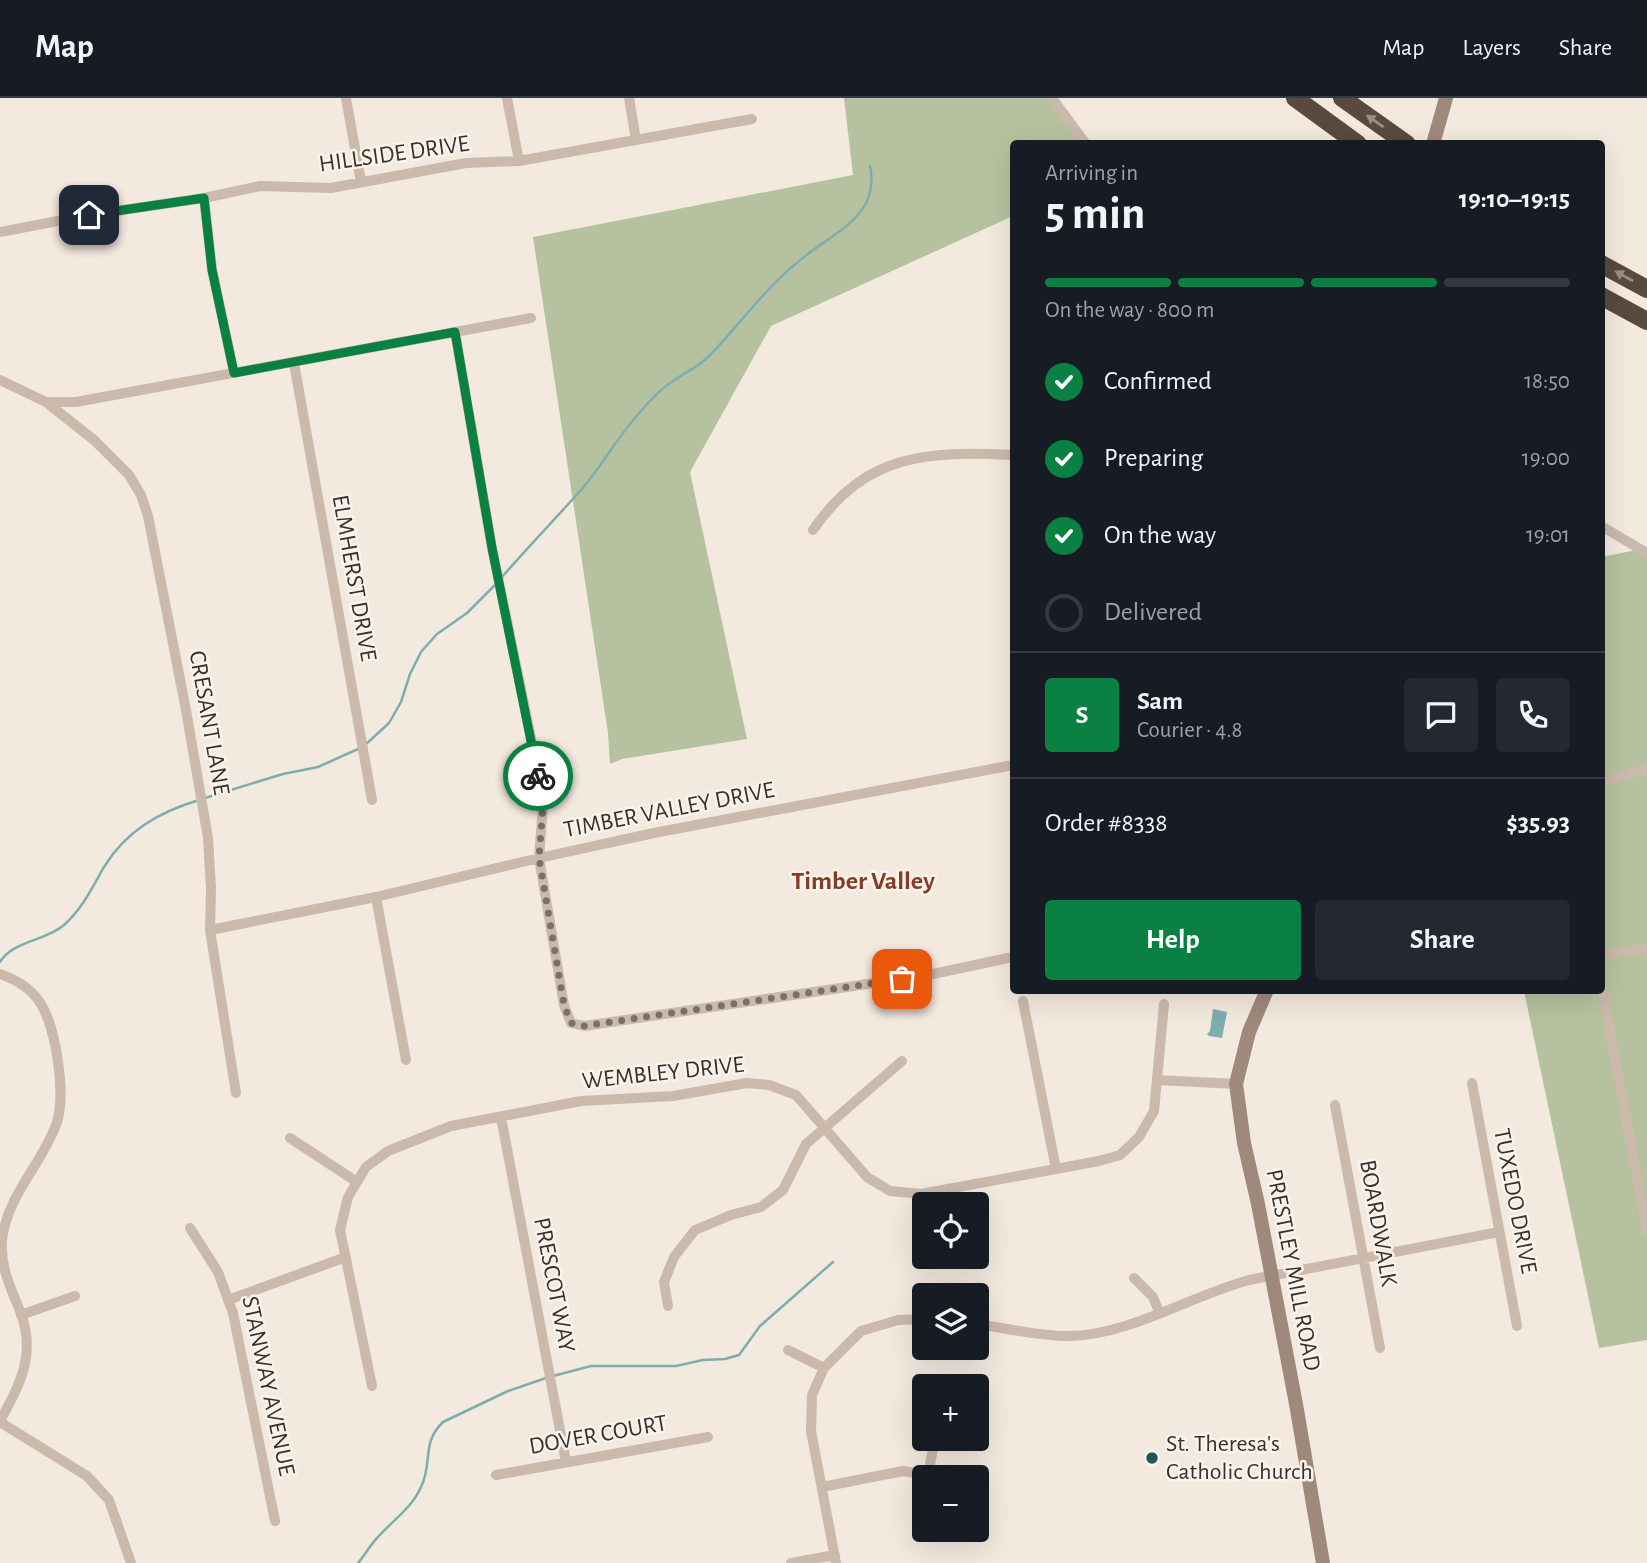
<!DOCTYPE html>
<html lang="en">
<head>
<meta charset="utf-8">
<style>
  body { margin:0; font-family:"Alegreya Sans",sans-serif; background:#242831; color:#f1f3f6; height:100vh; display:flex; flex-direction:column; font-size:26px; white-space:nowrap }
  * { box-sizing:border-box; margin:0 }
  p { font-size:23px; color:#9ea1a6 }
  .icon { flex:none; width:38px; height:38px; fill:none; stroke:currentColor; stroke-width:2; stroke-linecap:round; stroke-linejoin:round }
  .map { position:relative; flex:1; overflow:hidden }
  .details { position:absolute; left:1010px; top:42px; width:595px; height:854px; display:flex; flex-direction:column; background:#171b24; border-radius:7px; box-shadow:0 7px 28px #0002 }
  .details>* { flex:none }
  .controls { position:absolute; left:912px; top:1094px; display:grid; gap:14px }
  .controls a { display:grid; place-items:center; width:77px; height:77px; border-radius:7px; background:#171b24; box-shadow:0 7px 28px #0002; font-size:35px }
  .pin { position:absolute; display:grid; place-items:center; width:60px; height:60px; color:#fff; margin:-30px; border-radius:14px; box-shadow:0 4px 10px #0006 }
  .courier { position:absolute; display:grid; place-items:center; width:70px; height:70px; margin:-35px; border:5px solid #0b8043; border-radius:50%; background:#fff; color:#222; box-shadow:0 2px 9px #0007 }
  .headline em { font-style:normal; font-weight:700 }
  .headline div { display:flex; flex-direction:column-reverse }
  .headline { display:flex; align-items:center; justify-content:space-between; height:119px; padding:0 35px }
  h1 { font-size:46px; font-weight:700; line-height:52px }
  .bar { display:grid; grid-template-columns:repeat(4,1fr); gap:10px 7px; align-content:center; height:84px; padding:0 35px }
  .bar i { height:9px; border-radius:5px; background:#363941 }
  .bar .on { background:#0b8043 }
  .bar p { grid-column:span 4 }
  .line { display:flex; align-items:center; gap:18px; padding:0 35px; border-top:2px solid #363941 }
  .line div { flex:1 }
  .round { display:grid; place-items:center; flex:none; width:74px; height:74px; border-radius:7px; background:#242831 }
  ol { padding:0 35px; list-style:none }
  li { display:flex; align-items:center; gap:21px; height:77px }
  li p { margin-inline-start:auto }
  li .icon { padding:7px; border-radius:50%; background:#0b8043; color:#fff; stroke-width:4 }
  li:last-child { color:#9ea1a6 }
  li i { width:38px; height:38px; border:4px solid #363941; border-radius:50% }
  .cta { display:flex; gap:14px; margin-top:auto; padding:14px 35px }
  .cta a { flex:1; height:80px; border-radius:7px; background:#0b8043; color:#fff; font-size:28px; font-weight:700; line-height:80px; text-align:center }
  .cta a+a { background:#242831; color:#f1f3f6 }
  header { display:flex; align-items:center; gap:42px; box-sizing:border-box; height:98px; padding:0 35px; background:#171b24; border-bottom:2px solid #363941 }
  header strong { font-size:33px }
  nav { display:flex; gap:38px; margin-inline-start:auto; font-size:24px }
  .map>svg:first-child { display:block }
  .green { fill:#b6c29f }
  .water { fill:#7eadaf }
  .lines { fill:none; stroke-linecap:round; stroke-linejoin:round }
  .stream { stroke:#7eadaf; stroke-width:2.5 }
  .street { stroke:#cbb9ab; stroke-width:10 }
  .secondary { stroke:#9f897c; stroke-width:14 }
  .highway { stroke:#594941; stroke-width:18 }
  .oneway { fill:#998d85 }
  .done { stroke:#7a7069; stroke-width:7; stroke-dasharray:0 12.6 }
  .route { stroke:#0b8043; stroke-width:9 }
  .poi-dot { fill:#20565a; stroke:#faf3ec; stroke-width:2.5 }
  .labels { text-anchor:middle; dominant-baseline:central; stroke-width:5; stroke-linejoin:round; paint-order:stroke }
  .street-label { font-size:24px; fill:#392f2a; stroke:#faf3ec }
  .poi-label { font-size:24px; fill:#392f2a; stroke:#faf3ec; text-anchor:start }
  .neighbourhood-label { font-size:26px; font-weight:bold; fill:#863c24; stroke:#faf3ec }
</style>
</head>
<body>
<header>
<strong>Map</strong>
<nav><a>Map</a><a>Layers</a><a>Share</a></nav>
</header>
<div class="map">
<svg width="1647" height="1465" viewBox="0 0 1647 1465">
  <rect width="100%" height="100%" fill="#f3e9df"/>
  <path class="green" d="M844,0H1052L1080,45L1013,46V118L771,228L690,374L747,641L622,661L610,666L608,635L533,139L853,77Z
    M1647,450V1242L1599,1250L1524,893L1601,892V459Z"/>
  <path class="water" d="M1213,911L1227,914L1222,940L1209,938L1207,936L1210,933Z"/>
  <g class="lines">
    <path class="stream" d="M502,479C528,449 555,421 581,392C603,367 619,336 642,312C651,301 661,291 673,283C684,275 698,269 708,259C746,220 769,183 816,150C847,128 879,111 870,68
      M364,648L389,625L401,604L410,576L421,554L437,536L467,515L496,486
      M205,700L283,676L318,669L358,651
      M0,864C12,843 46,843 64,827C82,811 92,790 104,769C126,733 159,714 199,702
      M553,1278L591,1268H676L703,1262L725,1261L739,1257L760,1228L833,1164
      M358,1465C365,1457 370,1447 378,1439C393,1422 412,1410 421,1389C433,1365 421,1345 443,1324L508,1293L546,1280"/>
    <path class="street" d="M346,0L361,84
      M507,0L519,63
      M629,0L636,42
      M1052,0L1086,46
      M204,100L212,171L234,275
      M0,134L89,117L204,100L260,88L331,90L466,65L519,63L752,21
      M455,234L492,450L541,689L543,707L539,760L564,907L571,925L584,928L928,877L1013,859
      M294,265L372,702
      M0,282L46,304L94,342L129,377L141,397L148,418L186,612L208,740L211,790L210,832L236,995
      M46,304H76L531,220
      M1601,428L1647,455
      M813,432C866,355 927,353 1013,357
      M1601,683L1647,671
      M376,799L406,962
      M210,832L376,799L539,760L654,735L1013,667
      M1601,857L1647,851
      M0,876C14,881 30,890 39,903C56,927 67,999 56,1027C41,1067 7,1098 2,1142C0,1169 10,1188 20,1213C37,1256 20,1286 0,1323
      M1601,884L1647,1133
      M1023,903L1056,1071
      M1157,982L1236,986
      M1472,985L1517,1228
      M1335,1007L1380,1250
      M501,1019L566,1364
      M290,1040L357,1084
      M190,1130L218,1174L233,1215L275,1423
      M1134,1180L1153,1199L1159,1214
      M228,1202L346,1159
      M668,1208L664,1184L674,1159L695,1132L731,1117L761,1109L783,1092L806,1046L902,963
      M21,1217L75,1198
      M976,1226C1006,1230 1038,1238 1068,1238C1128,1238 1190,1198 1249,1182L1499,1134
      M788,1252L824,1270
      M372,1288L340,1132L348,1099L366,1069L388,1053L451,1028L581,1003L673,998L747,985L769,987L796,997L867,1079L890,1093L921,1096L1099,1063L1120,1057L1139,1039L1154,1013L1164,906
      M0,1324L87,1378L109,1402L131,1465
      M928,1376L934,1346
      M496,1377L708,1339
      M822,1389L903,1373L937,1379
      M791,1465L835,1457
      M836,1465L811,1333L812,1297L824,1270L861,1233L898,1222L924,1221"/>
    <path class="secondary" d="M1433,46L1446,0
      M1267,892L1249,934L1236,986L1244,1045L1258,1106L1296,1306L1323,1465"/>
    <path class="highway" d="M1295,0L1358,46
      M1342,0L1407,46
      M1601,166L1647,191
      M1601,198L1647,223"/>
  </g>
  <defs><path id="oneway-solid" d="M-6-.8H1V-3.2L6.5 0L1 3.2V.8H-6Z" transform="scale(1.75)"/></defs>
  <g class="oneway">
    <use href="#oneway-solid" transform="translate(1375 23) rotate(-145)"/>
    <use href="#oneway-solid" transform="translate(1624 178) rotate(-151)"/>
  </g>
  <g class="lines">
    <path class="done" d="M538,678L543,707L539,760L564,907L571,925L584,928L902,881"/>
    <path class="route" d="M89,117L204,100L212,172L234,275L455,234L492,450L538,678"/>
  </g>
  <circle class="poi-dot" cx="1152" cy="1360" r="7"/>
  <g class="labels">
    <g class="street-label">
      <text transform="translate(394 56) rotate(-8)">HILLSIDE DRIVE</text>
      <text transform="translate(354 480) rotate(80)">ELMHERST DRIVE</text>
      <text transform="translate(209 625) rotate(80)">CRESANT LANE</text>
      <text transform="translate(669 712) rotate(-11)">TIMBER VALLEY DRIVE</text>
      <text transform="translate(663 975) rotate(-6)">WEMBLEY DRIVE</text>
      <text transform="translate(1515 1103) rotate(79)">TUXEDO DRIVE</text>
      <text transform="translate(1378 1125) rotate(80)">BOARDWALK</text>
      <text transform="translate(1293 1172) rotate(79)">PRESTLEY MILL ROAD</text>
      <text transform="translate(554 1187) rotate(79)">PRESCOT WAY</text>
      <text transform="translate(268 1288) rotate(78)">STANWAY AVENUE</text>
      <text transform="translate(598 1337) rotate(-10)">DOVER COURT</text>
    </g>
    <g class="poi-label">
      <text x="1166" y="1346">St. Theresa's<tspan x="1166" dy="28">Catholic Church</tspan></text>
    </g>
    <g class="neighbourhood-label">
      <text x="863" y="783">Timber Valley</text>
    </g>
  </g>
</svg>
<div class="controls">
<a><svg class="icon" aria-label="locate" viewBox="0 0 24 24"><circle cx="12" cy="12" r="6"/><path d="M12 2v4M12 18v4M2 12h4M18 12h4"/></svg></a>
<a><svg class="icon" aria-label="layers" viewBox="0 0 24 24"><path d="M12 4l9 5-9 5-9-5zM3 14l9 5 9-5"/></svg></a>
<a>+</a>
<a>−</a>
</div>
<div class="pin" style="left:902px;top:881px;background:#ea580c"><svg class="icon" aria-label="bag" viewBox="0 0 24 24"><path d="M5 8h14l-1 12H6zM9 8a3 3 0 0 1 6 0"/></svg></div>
<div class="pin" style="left:89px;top:117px;background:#1f2937"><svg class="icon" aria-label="home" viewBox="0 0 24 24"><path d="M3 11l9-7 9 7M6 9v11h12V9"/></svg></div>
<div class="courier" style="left:538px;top:678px"><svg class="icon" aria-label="bike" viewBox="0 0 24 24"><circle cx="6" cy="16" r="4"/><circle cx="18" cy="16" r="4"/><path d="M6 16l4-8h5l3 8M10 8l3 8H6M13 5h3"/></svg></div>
<section class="details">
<div class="headline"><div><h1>5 min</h1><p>Arriving in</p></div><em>19:10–19:15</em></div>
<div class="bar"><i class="on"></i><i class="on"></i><i class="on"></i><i></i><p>On the way · 800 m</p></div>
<ol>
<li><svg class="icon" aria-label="check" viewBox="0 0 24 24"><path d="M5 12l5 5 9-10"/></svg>Confirmed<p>18:50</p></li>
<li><svg class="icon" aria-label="check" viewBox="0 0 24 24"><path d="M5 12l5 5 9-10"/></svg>Preparing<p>19:00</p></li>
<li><svg class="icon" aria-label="check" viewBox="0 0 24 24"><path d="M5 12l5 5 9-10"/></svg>On the way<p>19:01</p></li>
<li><i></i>Delivered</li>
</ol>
<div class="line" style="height:126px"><b class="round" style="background:#0b8043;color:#fff">S</b><div><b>Sam</b><p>Courier · 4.8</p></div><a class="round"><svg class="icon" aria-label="chat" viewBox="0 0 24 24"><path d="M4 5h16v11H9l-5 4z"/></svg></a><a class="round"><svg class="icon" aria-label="phone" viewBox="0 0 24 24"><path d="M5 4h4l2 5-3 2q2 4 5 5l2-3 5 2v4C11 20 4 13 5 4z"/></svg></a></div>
<div class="line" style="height:91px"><div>Order #8338</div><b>$35.93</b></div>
<div class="cta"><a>Help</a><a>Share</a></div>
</section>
</div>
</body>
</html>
